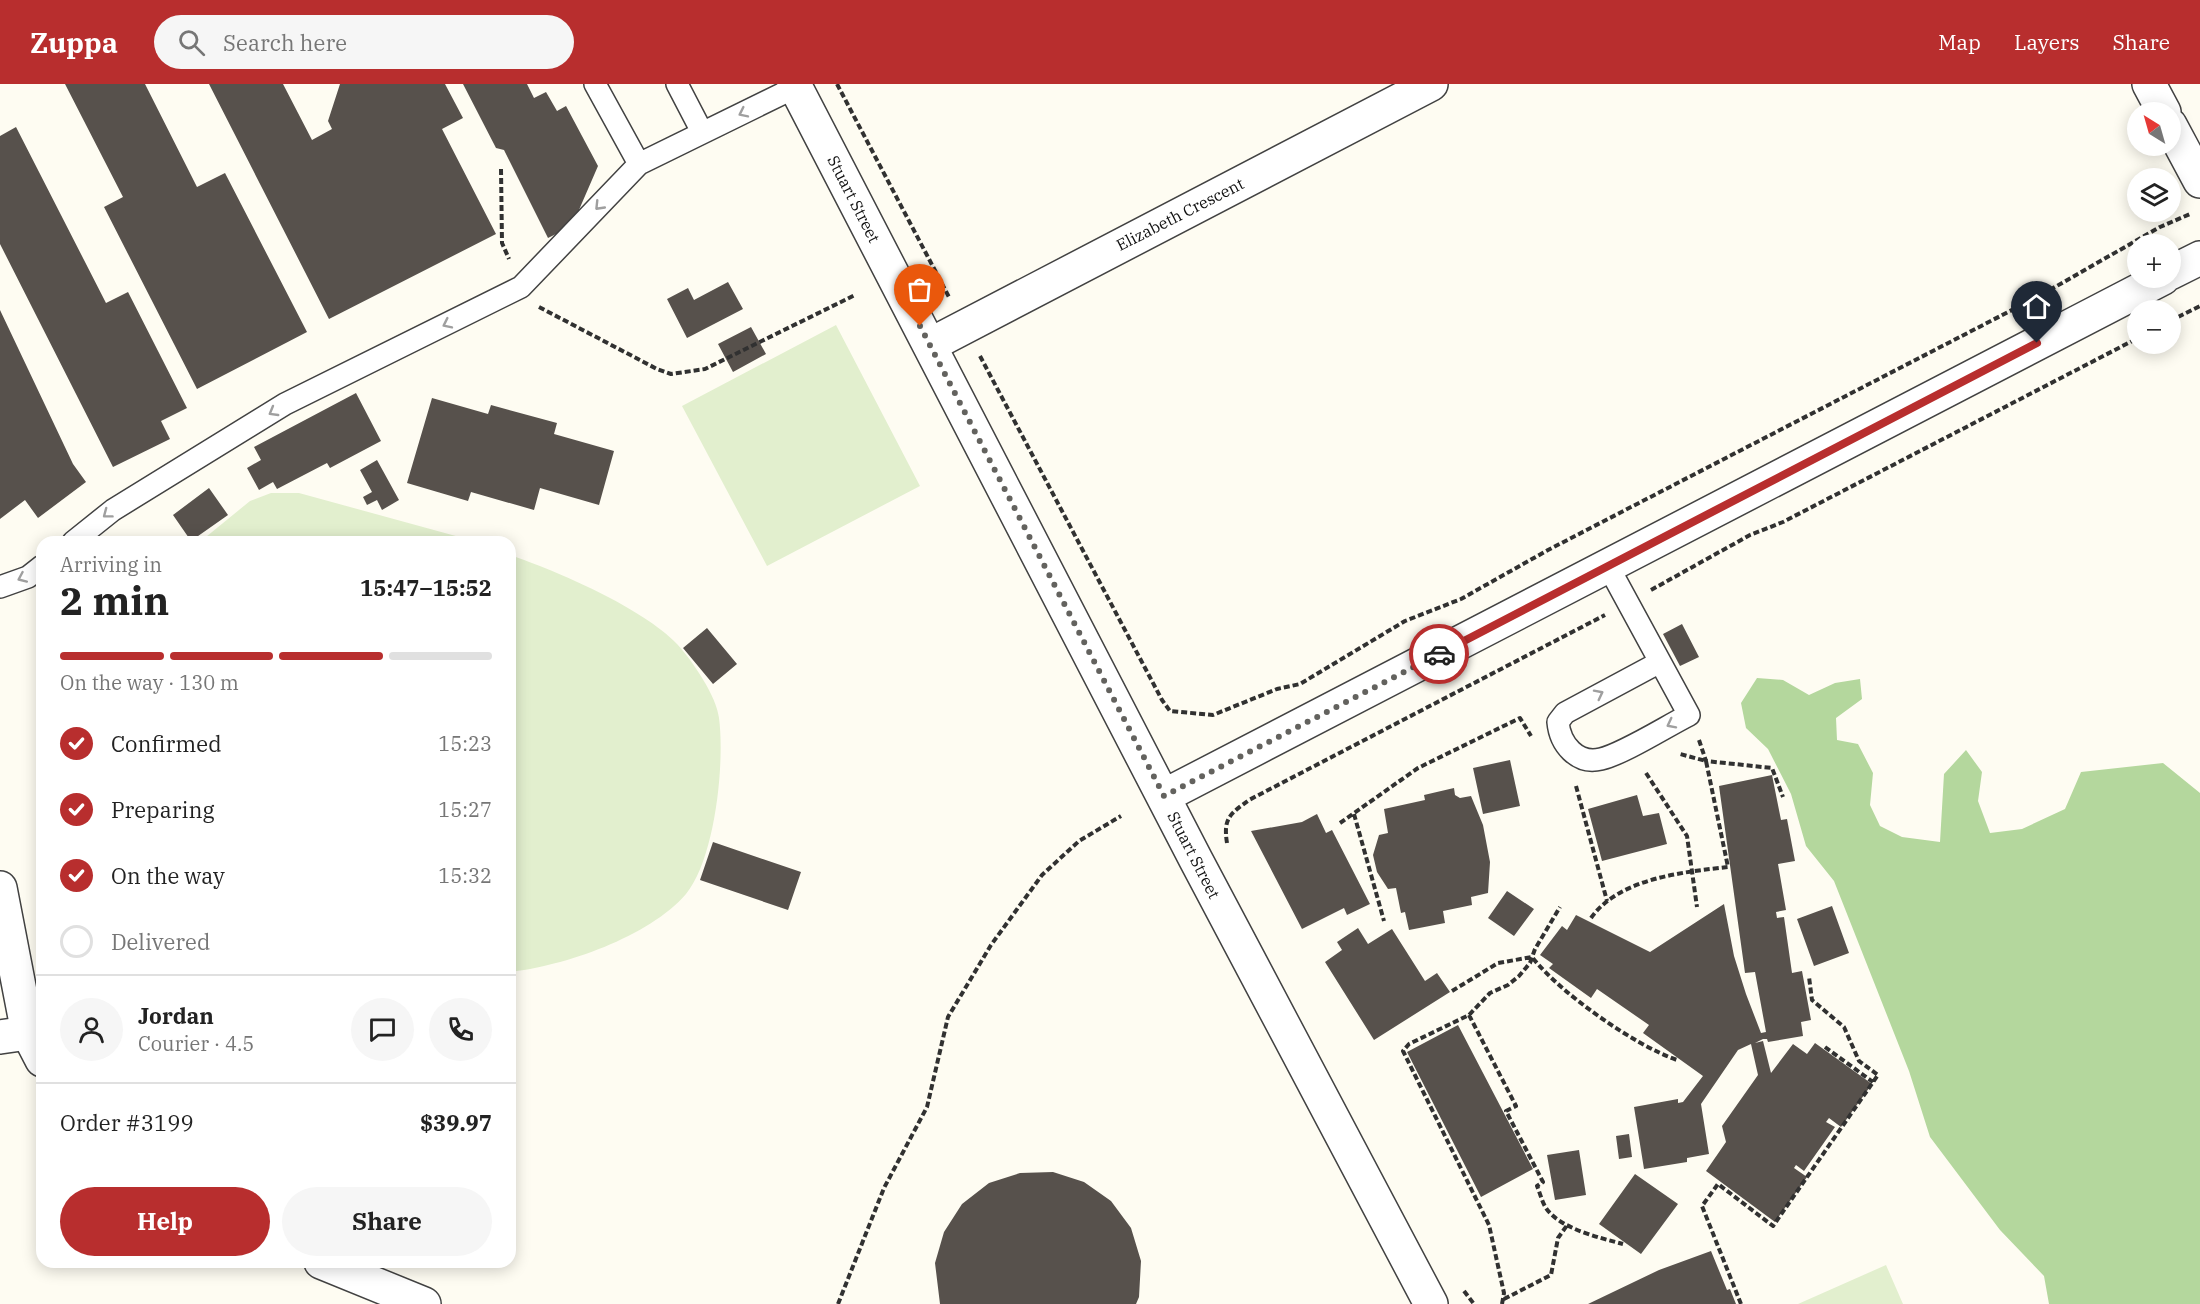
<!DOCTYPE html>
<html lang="en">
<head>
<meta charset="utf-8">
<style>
  body { margin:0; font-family:"IBM Plex Serif",serif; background:#f6f6f6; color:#222; height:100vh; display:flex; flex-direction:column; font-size:22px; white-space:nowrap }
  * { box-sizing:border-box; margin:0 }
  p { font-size:20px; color:#767676 }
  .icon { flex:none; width:33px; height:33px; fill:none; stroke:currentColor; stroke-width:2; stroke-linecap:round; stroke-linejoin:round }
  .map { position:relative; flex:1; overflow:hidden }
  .panel { position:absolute; left:36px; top:452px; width:480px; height:732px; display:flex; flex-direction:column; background:#fff; border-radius:18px; box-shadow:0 3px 15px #0003 }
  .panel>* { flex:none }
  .needle { width:39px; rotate:323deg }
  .buttons { position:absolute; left:2127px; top:18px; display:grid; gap:12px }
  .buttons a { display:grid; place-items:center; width:54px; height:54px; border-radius:50%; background:#fff; box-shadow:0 3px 15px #0003; font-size:30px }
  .pin { position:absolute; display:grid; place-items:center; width:51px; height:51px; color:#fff; margin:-62px -26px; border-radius:50% 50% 50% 0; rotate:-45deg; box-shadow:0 0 6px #0007 }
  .pin .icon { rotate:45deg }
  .courier { position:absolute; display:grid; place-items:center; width:60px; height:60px; margin:-30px; border:4px solid #b82e2e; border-radius:50%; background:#fff; color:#222; box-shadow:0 2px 8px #0007 }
  .summary em { font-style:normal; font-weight:800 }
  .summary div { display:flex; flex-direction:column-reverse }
  .summary { display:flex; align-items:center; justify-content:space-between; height:102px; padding:0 24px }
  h1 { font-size:39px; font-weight:800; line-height:45px }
  .bar { display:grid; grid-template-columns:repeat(4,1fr); gap:9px 6px; align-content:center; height:72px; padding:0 24px }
  .bar i { height:8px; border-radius:4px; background:#e0e0e0 }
  .bar .on { background:#b82e2e }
  .bar p { grid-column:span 4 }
  .line { display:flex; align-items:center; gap:15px; padding:0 24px; border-top:2px solid #e0e0e0 }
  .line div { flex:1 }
  .round { display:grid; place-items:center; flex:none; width:63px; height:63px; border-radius:32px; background:#f6f6f6 }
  ol { padding:0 24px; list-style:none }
  li { display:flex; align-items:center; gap:18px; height:66px }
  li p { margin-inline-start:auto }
  li .icon { padding:6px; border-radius:50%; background:#b82e2e; color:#fff; stroke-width:4 }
  li:last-child { color:#767676 }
  li i { width:33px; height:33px; border:3px solid #e0e0e0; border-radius:50% }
  .primary-button { display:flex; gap:12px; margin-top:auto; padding:12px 24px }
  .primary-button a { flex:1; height:69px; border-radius:36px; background:#b82e2e; color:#fff; font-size:24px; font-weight:800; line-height:69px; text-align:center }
  .primary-button a+a { background:#f6f6f6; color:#222 }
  header { display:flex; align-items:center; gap:36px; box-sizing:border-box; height:84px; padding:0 30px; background:#b82e2e; color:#fff }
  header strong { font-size:28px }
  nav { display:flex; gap:33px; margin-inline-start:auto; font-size:21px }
  .search { width:420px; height:54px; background:#f6f6f6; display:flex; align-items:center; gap:15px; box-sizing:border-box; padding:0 21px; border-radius:33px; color:#767676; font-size:22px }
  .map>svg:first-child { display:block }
  .forest { fill:#b4d79d }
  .pitch { fill:#e2efce }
  .building { fill:#57514c }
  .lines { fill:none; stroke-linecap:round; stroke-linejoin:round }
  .service-casing { stroke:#424242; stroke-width:24 }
  .minor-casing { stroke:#424242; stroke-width:36 }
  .tertiary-casing { stroke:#424242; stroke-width:36 }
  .path { stroke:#313131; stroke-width:4; stroke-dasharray:6 3; stroke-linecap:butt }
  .service { stroke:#fff; stroke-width:21 }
  .minor { stroke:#fff; stroke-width:33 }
  .tertiary { stroke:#fff; stroke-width:33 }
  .oneway { stroke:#9f9f9f }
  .done { stroke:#63625e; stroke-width:6; stroke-dasharray:0 10.8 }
  .route { stroke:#b82e2e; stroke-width:8 }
  .labels { text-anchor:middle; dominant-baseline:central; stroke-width:6; stroke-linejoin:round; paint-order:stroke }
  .street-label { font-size:16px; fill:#0f0f0f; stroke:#fff }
</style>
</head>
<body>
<header>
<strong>Zuppa</strong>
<div class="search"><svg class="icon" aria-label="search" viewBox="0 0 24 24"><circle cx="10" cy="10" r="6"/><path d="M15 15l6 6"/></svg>Search here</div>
<nav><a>Map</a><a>Layers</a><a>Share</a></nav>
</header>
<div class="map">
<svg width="2200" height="1220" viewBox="0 0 2200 1220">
  <rect width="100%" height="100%" fill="#fefcf2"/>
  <path class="forest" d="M1757,594L1783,596L1809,611L1835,599L1860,595L1862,615L1836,634L1837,656L1858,660L1873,689L1870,721L1880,742L1902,753L1940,758L1944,690L1966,666L1982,688L1978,717L1990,749L2022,745L2065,725L2081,688L2163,679L2200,709V1220H2049L2044,1192L2000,1146L1930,1053L1909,987L1834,797L1806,762L1791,710L1768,665L1746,644L1741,619Z"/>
  <path class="pitch" d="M836,241L920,402L767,482L682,322Z
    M271,409H299L474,457H201L250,417Z
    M510,471C557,487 643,524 677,560C692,576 717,613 719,634C725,679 715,775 686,810C649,853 564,882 510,888Z
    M1886,1181L1903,1220H1798Z"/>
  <path class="building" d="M65,0H145L197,103L225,89L307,248L197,305L104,123L123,113Z
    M209,0H283L312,56L332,45L328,37L340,0H445L463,34L442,45L496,150L329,235Z
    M463,0H527L534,14L546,8L557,27L566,22L598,82L572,142L548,154L504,66L496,64Z
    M16,43L106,219L128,208L187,324L161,337L170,355L113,383L0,160V52Z
    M728,198L743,225L687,254L667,215L688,204L694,216Z
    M0,226L73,380L86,398L38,434L25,416L0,435Z
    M751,243L766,270L733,288L718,260Z
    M356,309L381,357L330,384L327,379L277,405L273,398L259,406L247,384L261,376L254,363Z
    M432,314L488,330L491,321L557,339L554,350L614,367L599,421L540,404L534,426L471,408L468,417L407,399Z
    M377,376L399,416L382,426L377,416L367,421L363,413L372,408L360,386Z
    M209,404L228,431L191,457L173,431Z
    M1682,540L1699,573L1680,582L1663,550Z
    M707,544L737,580L713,600L683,564Z
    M1510,676L1520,722L1483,730L1473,684Z
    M1772,691L1781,736L1787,735L1795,777L1778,780L1786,826L1776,828L1777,834L1784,833L1792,889L1802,887L1811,936L1801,938L1803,952L1768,958L1767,955H1763L1755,959L1763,957L1771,989L1793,960L1807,970L1815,959L1872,1000L1841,1043L1829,1034L1826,1038L1835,1043L1804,1087L1796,1081L1794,1084L1807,1093L1775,1138L1706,1087L1726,1058L1722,1042L1758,991L1751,960L1738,966L1701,1020L1709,1070L1687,1074V1078L1644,1085L1634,1023L1678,1015V1019L1683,1018L1703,992L1643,949L1649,941L1597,905L1591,914L1549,884L1553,880L1540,871L1562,842L1567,846L1576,831L1650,868L1724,820L1734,872L1746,910L1761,949L1766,948L1755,888L1745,889L1719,702Z
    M1454,704L1455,711L1460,714L1471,712L1483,741L1490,778L1488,809L1471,813L1472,821L1443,827L1445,839L1409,846L1405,828L1401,829L1396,804L1388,805L1377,788L1373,771L1379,751L1388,749L1384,725L1425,716L1424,711Z
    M1637,711L1643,732L1659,729L1667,760L1602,777L1588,725Z
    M1317,730L1326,749L1332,746L1370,820L1347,831L1344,824L1302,845L1251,747L1302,738Z
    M713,758L801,788L788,826L700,796Z
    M1507,807L1534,825L1514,852L1488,834Z
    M1832,822L1849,869L1814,882L1797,835Z
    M1358,844L1368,860L1392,845L1425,897L1437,889L1450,908L1374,956L1325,878L1342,866L1337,858Z
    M1458,941L1533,1085L1481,1113L1407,968Z
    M1629,1050L1632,1073L1619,1075L1616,1052Z
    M1579,1066L1586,1111L1555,1116L1547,1071Z
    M1053,1088L1084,1098L1111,1117L1131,1144L1141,1177L1139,1213L1136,1220H940L935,1179L944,1148L962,1120L989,1099L1020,1089Z
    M1635,1090L1678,1120L1641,1170L1599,1140Z
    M1711,1167L1727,1206L1730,1205L1736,1220H1588L1659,1186Z"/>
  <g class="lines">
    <g class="service-casing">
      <path id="service" d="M595,0L639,80L796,3
        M677,0L702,48
        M73,458L113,426L285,320L521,203L639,80
        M1608,482L1689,631C1667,642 1623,670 1601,675C1577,681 1560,660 1558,638L1565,629L1660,578
        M0,503L28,493L42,482"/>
    </g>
    <g class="minor-casing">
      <path id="minor" d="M2149,0L2164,28
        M2170,41L2200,97
        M930,261L1431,0
        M0,953L28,949"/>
    </g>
    <g class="tertiary-casing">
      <path id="tertiary" d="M794,0L1196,776L1431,1220
        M2170,189L2200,174
        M1164,712L2163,194
        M0,804L28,949L42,976
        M321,1178L424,1220"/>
    </g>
    <path class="path" d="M837,0L950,215
      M501,85L502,159L509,175
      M539,223L657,285L671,290L705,285L855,211
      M2170,237L2200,222
      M980,272L1162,616L1170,627L1213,631L1277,605L1300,600L1405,537L1461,515L1548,466L2041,211L2160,143L2190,130
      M1651,506L1750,451L1783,438L2138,254
      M1699,656L1706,677L1772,684L1783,713
      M1646,689L1687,752L1697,823
      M1576,702L1607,817
      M1354,730L1384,837
      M1340,739L1418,684L1520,634L1531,652
      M1227,759C1223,734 1230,730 1249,716L1605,531
      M1591,834C1619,794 1684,788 1728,783L1706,677L1680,670
      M1452,907L1498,879L1532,873C1560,909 1634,961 1677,976
      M1469,931L1516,1022L1506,1027L1543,1098L1537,1102C1540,1109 1542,1118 1546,1124C1560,1145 1601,1154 1623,1160
      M1825,963L1873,998
      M1464,1207L1474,1220
      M1504,1215L1551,1191L1558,1154L1568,1140
      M838,1220L884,1104L927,1023L948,933L991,861L1042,791L1079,757L1121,732
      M1502,1220L1504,1209L1489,1141L1403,967L1409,960L1469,931L1490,909L1508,901L1519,892L1530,879L1535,865L1560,823
      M1741,1220L1702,1122L1718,1100L1773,1142L1878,991L1859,977L1844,943L1812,916L1809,893"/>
    <use href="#service" class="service"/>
    <use href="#minor" class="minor"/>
    <use href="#tertiary" class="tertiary"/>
  </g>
  <defs><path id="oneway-chevron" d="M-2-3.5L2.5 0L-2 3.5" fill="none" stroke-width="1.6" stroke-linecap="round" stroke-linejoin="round" transform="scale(1.5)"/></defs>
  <g class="oneway">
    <use href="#oneway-chevron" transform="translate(743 29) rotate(154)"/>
    <use href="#oneway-chevron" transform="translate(599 122) rotate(134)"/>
    <use href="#oneway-chevron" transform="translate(447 240) rotate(154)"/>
    <use href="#oneway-chevron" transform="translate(273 328) rotate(150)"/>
    <use href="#oneway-chevron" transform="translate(107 430) rotate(143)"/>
    <use href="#oneway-chevron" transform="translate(22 494) rotate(156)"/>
    <use href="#oneway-chevron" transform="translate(1599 610) rotate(-27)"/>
    <use href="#oneway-chevron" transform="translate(1671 640) rotate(153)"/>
  </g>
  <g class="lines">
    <path class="done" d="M920,242L1164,712L1439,570"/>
    <path class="route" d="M1439,570L2037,259"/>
  </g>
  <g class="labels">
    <g class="street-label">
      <text transform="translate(854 115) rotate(63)">Stuart Street</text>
      <text transform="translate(1180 130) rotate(-27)">Elizabeth Crescent</text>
      <text transform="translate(1194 771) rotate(63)">Stuart Street</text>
    </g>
  </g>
</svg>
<div class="buttons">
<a><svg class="needle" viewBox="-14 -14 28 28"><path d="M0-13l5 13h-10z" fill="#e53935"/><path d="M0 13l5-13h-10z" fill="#767676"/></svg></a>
<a><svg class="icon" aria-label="layers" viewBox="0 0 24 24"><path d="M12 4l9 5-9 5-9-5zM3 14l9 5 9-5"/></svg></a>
<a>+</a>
<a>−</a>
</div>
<div class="pin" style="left:920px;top:242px;background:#ea580c"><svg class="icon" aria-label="bag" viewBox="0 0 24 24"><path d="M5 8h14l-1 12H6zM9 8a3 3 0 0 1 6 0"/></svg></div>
<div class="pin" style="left:2037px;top:259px;background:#1f2937"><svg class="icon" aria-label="home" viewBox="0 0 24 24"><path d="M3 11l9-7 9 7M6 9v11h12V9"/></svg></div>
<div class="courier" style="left:1439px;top:570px"><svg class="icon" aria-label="car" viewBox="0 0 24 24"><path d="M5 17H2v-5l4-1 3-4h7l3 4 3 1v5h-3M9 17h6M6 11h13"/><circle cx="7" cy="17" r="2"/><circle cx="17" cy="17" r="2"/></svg></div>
<section class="panel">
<div class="summary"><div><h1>2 min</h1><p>Arriving in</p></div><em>15:47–15:52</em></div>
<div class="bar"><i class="on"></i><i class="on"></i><i class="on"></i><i></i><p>On the way · 130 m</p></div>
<ol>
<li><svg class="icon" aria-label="check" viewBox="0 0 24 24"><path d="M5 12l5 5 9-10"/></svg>Confirmed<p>15:23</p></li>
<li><svg class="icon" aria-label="check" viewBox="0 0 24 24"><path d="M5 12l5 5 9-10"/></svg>Preparing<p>15:27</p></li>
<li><svg class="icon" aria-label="check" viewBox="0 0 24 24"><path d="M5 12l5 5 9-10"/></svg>On the way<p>15:32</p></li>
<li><i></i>Delivered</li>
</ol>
<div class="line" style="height:108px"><a class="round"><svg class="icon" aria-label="person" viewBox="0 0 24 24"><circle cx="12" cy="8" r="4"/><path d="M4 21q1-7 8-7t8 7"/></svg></a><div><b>Jordan</b><p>Courier · 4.5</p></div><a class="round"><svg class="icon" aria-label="chat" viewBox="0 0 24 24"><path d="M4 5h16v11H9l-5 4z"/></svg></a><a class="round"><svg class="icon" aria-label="phone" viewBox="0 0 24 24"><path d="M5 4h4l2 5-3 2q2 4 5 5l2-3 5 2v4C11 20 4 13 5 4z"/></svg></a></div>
<div class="line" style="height:78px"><div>Order #3199</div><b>$39.97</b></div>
<div class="primary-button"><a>Help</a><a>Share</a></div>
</section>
</div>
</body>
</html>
